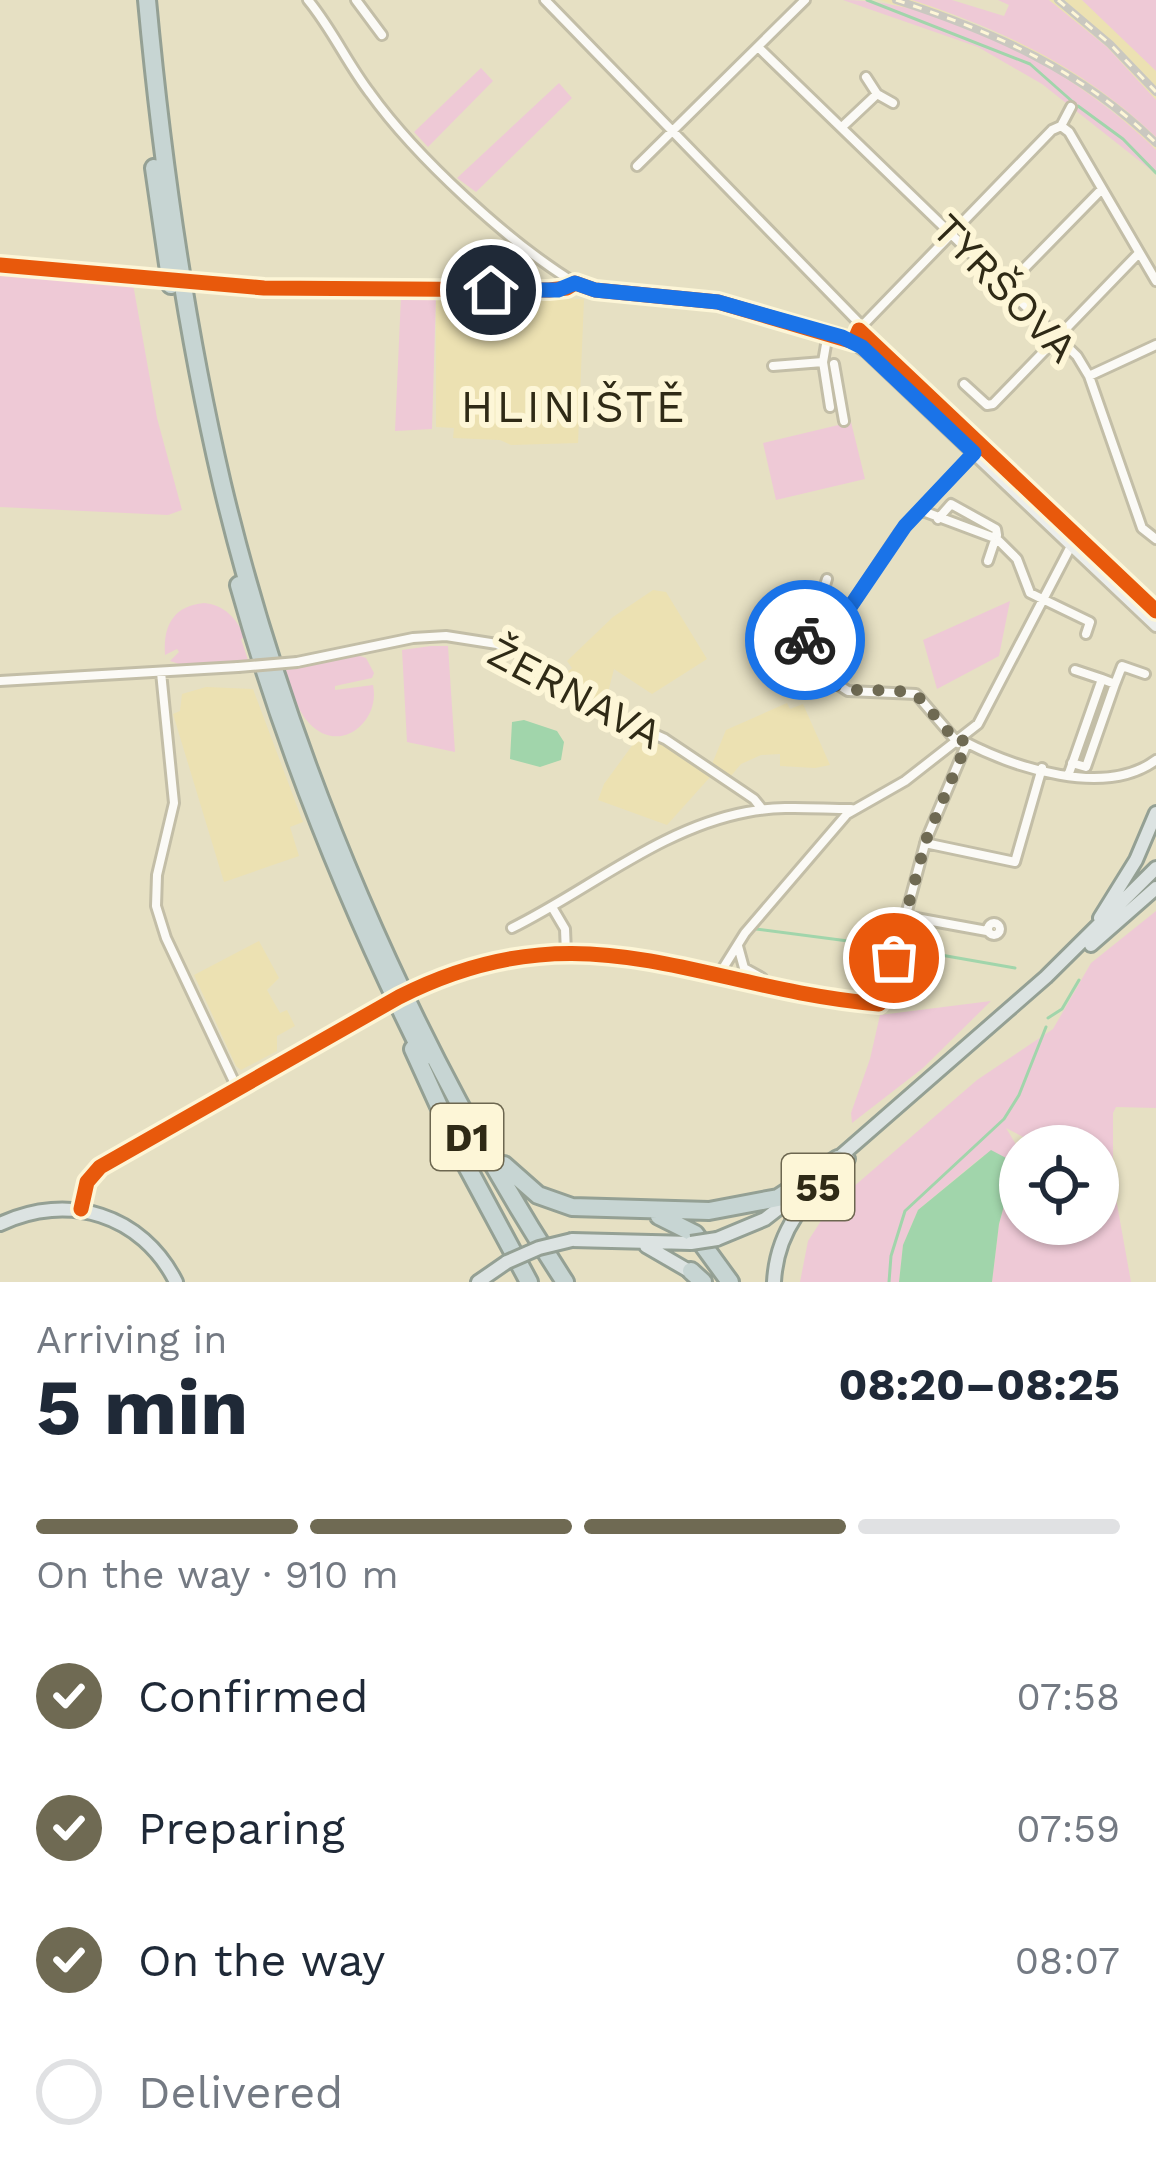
<!DOCTYPE html>
<html lang="en">
<head>
<meta charset="utf-8">
<style>
  body { margin:0; font-family:"Work Sans",sans-serif; background:#f2f2f3; color:#1f2937; height:100vh; display:flex; flex-direction:column; font-size:45px; white-space:nowrap }
  * { box-sizing:border-box; margin:0 }
  p { font-size:39px; color:#747a83 }
  .icon { flex:none; width:66px; height:66px; fill:none; stroke:currentColor; stroke-width:2; stroke-linecap:round; stroke-linejoin:round }
  .map { position:relative; height:1282px; overflow:hidden }
  .side { display:flex; flex-direction:column; background:#fff; flex:1 }
  .side>* { flex:none }
  .controls { position:absolute; left:999px; top:1125px; display:grid; gap:24px }
  .controls a { display:grid; place-items:center; width:120px; height:120px; border-radius:50%; background:#fff; box-shadow:0 3px 9px #0004; font-size:60px }
  .pin { position:absolute; display:grid; place-items:center; width:102px; height:102px; color:#fff; margin:-51px; border:6px solid #fff; border-radius:50%; box-shadow:0 3px 12px #0007 }
  .courier { position:absolute; display:grid; place-items:center; width:120px; height:120px; margin:-60px; border:9px solid #1a73e8; border-radius:50%; background:#fff; color:#222; box-shadow:0 3px 15px #0007 }
  .head em { font-style:normal; font-weight:700 }
  .head div { display:flex; flex-direction:column-reverse }
  .head { display:flex; align-items:center; justify-content:space-between; height:204px; padding:0 36px }
  h1 { font-size:78px; font-weight:700; line-height:90px }
  .bar { display:grid; grid-template-columns:repeat(4,1fr); gap:18px 12px; align-content:center; height:144px; padding:0 36px }
  .bar i { height:15px; border-radius:9px; background:#e0e1e3 }
  .bar .active { background:#6f6a53 }
  .bar p { grid-column:span 4 }
  ol { padding:0 36px; list-style:none }
  li { display:flex; align-items:center; gap:36px; height:132px }
  li p { margin-inline-start:auto }
  li .icon { padding:12px; border-radius:50%; background:#6f6a53; color:#fff; stroke-width:4 }
  li:last-child { color:#747a83 }
  li i { width:66px; height:66px; border:6px solid #e0e1e3; border-radius:50% }
  .map>svg:first-child { display:block }
  .built { fill:#ece1b2 }
  .green { fill:#eec9d6; fill-rule:evenodd }
  .water { fill:#a1d5ab }
  .lines { fill:none; stroke-linecap:round; stroke-linejoin:round }
  .stream { stroke:#a1d5ab; stroke-width:3 }
  .street-casing { stroke:#c3bea7; stroke-width:14 }
  .secondary-casing { stroke:#c3bea7; stroke-width:16 }
  .primary-casing { stroke:#94a094; stroke-width:18 }
  .highway-casing { stroke:#94a094; stroke-width:22 }
  .street { stroke:#fbfaf6; stroke-width:8 }
  .secondary { stroke:#eceeeb; stroke-width:10 }
  .primary { stroke:#dce3e2; stroke-width:12 }
  .highway { stroke:#c7d5d3; stroke-width:16 }
  .rail-casing { stroke:#cac8c0; stroke-width:8 }
  .rail { stroke:#fdf6d7; stroke-width:3; stroke-dasharray:9; stroke-linecap:butt }
  .street-bridge-casing { stroke:#c3bea7; stroke-width:14; stroke-linecap:butt }
  .secondary-bridge-casing { stroke:#c3bea7; stroke-width:16; stroke-linecap:butt }
  .primary-bridge-casing { stroke:#94a094; stroke-width:18; stroke-linecap:butt }
  .street-bridge { stroke:#fbfaf6; stroke-width:8 }
  .secondary-bridge { stroke:#eceeeb; stroke-width:10 }
  .primary-bridge { stroke:#dce3e2; stroke-width:12 }
  .cycleway-casing { stroke:#fdf6d7; stroke-width:22 }
  .cycleway { stroke:#e8590c; stroke-width:15 }
  .done { stroke:#6f6a53; stroke-width:12; stroke-dasharray:0 21.6 }
  .route { stroke:#1a73e8; stroke-width:15 }
  .labels { text-anchor:middle; dominant-baseline:central; stroke-width:12; stroke-linejoin:round; paint-order:stroke }
  .shield { fill:#fdf6d7; stroke:#6d6750; stroke-width:3 }
  .shield-label { font-size:39px; font-weight:bold; fill:#2f2a16 }
  .street-label { font-size:42px; fill:#2f2a16; stroke:#fdf6d7 }
  .neighbourhood-label { font-size:45px; letter-spacing:3px; fill:#2f2a16; stroke:#fdf6d7 }
</style>
</head>
<body>
<div class="map">
<svg width="1156" height="1282" viewBox="0 0 1156 1282">
  <rect width="100%" height="100%" fill="#e6e0c3"/>
  <path class="built" d="M880,0H912L930,6L1045,53L1092,82L1139,120L1156,137V150L1111,109L1041,62L961,27Z
    M1049,0H1082L1120,34L1156,71V100L1107,47Z
    M436,295L584,299L578,443L511,445L500,440L453,438L454,428L436,427Z
    M653,590L666,592L707,659L652,694L614,669L602,716L585,710L552,686L572,668L567,661L613,617Z
    M206,687L253,689L303,822L290,827L299,856L224,882L173,714L180,711L182,694Z
    M787,703L790,709L803,704L830,765L815,768L780,766V754L761,755L741,764L730,777L712,764L726,730Z
    M642,732L711,776L667,825L598,800L604,784Z
    M259,941L279,978L267,990L280,1013L287,1010L295,1026L277,1036V1051L241,1070L236,1066L194,975Z"/>
  <path class="green" d="M843,0C947,0 1074,72 1148,142L1156,150V174L1042,84L978,47Z
    M912,0H952L1004,16L1009,5L998,0H1049L1107,47L1156,100V137C1085,69 1004,30 912,0Z
    M1082,0H1156V71Z
    M481,68L493,81L428,147L414,132Z
    M559,83L572,98L476,192L457,178Z
    M0,269L133,284L157,418L182,510L168,515L0,507Z
    M436,295L432,429L395,431L401,296Z
    M851,422L865,479L776,500L763,443Z
    M1010,601L999,656L937,689L923,640Z
    M204,603C225,605 236,618 245,637L241,639L248,660L182,665L170,661L179,652L177,649L165,655C163,626 173,606 204,603Z
    M431,646H448L455,752L407,742L402,650Z
    M350,653L366,658L374,673L372,678L335,686V690L373,685C381,722 339,756 309,723C296,710 292,688 286,670Z
    M1156,911V1108L1116,1107L1113,1113V1182L1131,1282H992L999,1224L1014,1169L983,1156L918,1210L903,1245L899,1282H800L808,1241L830,1207L977,1080L1053,1029L1091,963ZM1006,1128L1025,1138L1022,1146H1098V1224H1020V1151Z
    M991,1001L923,1068L852,1123L851,1113L870,1059L880,1015Z"/>
  <path class="water" d="M524,720L557,731L564,742L561,760L540,767L510,759L512,722Z
    M991,1150L1008,1159L1014,1169L999,1224L992,1282H899L903,1245L918,1210Z"/>
  <g class="lines">
    <path class="stream" d="M867,0L1030,64L1074,103
      M1078,106L1123,139L1156,173
      M756,929L894,947
      M901,948L1015,968
      M1048,1018L1062,1009L1079,980
      M889,1282L891,1256L905,1211L1004,1119L1019,1095L1046,1027"/>
    <g class="street-casing">
      <path id="street" d="M308,0C332,29 347,63 370,93C416,157 508,242 575,283
        M356,0L382,35
        M545,0L862,326
        M759,48L1077,356L1089,376L1142,528L1156,539
        M866,77L877,94L893,103
        M1061,126L1069,132L1156,281
        M842,127L877,94
        M637,166L805,0
        M1008,285L1102,189
        M828,333L823,362L830,407
        M854,342L862,326L1052,130L1061,126L1071,107
        M834,364L844,421
        M773,366L823,362
        M1089,376L1156,345
        M964,384L987,405L993,404L1139,253
        M920,510L992,537
        M938,519L951,504L996,529L997,535
        M999,541L1017,559L1030,593L1090,622L1086,634
        M988,561L994,543
        M827,579L801,661L848,691L916,694L958,743
        M817,612L839,614L848,610L900,532L974,453
        M297,662L413,638L446,636L497,644L523,656L582,702L665,739L754,799L762,809
        M1075,670L1102,679
        M161,672L174,803L157,875L156,906L166,938L238,1090
        M0,681L238,667
        M963,741C1015,768 1105,798 1156,760
        M1072,763L1086,767L1115,684
        M1068,776L1102,679L1115,684L1122,666L1145,674
        M925,843L1015,862L1042,768
        M552,907L565,929L566,953
        M905,916L987,931
        M988 929a6 6 0 1 1 12 0a6 6 0 1 1-12 0Z
        M512,928C589,890 661,828 747,812C782,805 816,809 851,809
        M738,946L744,968L762,978
        M720,973L745,933L847,814L905,781L978,724L1071,546
        M423,985C595,913 711,989 879,1004
        M882,985L889,978L926,840L967,743
        M81,1209L87,1182L100,1167L374,1011"/>
    </g>
    <g class="secondary-casing">
      <path id="secondary" d="M0,265L136,278
        M215,284L307,289L549,290L567,288L575,283L595,290L718,302L848,339L867,352L1156,626"/>
    </g>
    <g class="primary-casing">
      <path id="primary" d="M1100,918L1136,860L1156,813
        M1091,945L1156,888
        M834,1162L1046,977L1156,868
        M0,1224C68,1192 142,1214 176,1282
        M717,1239L765,1219L810,1184
        M572,1240L691,1243
        M646,1246L696,1275
        M478,1282L507,1262
        M774,1282C777,1225 809,1197 848,1159"/>
    </g>
    <g class="highway-casing">
      <path id="highway" d="M147,0C162,163 185,325 222,484C288,760 410,1045 565,1282
        M154,168L171,285
        M239,585C285,749 348,905 424,1057
        M413,1049L463,1159L529,1282
        M504,1165L538,1195L572,1207L709,1211L778,1198L838,1159
        M659,1216L695,1234L730,1282
        M691,1271L703,1282"/>
    </g>
    <use href="#street" class="street"/>
    <use href="#secondary" class="secondary"/>
    <use href="#primary" class="primary"/>
    <use href="#highway" class="highway"/>
    <g class="rail-casing">
      <path id="rail" d="M896,0C994,32 1081,70 1156,143
        M1058,0L1110,44L1156,92"/>
    </g>
    <use href="#rail" class="rail"/>
    <g class="street-bridge-casing">
      <path id="street-bridge" d="M238,667L297,662
        M374,1011L423,985"/>
    </g>
    <g class="secondary-bridge-casing">
      <path id="secondary-bridge" d="M136,278L215,284"/>
    </g>
    <g class="primary-bridge-casing">
      <path id="primary-bridge" d="M691,1243L717,1239
        M507,1262L539,1248L572,1240"/>
    </g>
    <use href="#street-bridge" class="street-bridge"/>
    <use href="#secondary-bridge" class="secondary-bridge"/>
    <use href="#primary-bridge" class="primary-bridge"/>
    <g class="cycleway-casing">
      <path id="cycleway" d="M0,265L264,288L549,290L567,288L575,283L595,290L718,302L854,342L859,330L1156,611
        M81,1209L87,1182L100,1167L399,997C584,903 696,988 879,1004"/>
    </g>
    <use href="#cycleway" class="cycleway"/>
  </g>
  <g class="lines">
    <path class="done" d="M805,640L800,659C844,707 867,682 916,694L958,743L962,740L967,743L926,840L894,958"/>
    <path class="route" d="M491,290H558L575,283L595,290L718,302L842,337L862,347L974,453L905,526L848,610L839,614L815,613L805,640"/>
  </g>
  <g class="labels">
    <g class="shield">
      <rect x="431" y="1104" width="72" height="66" rx="9"/>
      <rect x="782" y="1154" width="72" height="66" rx="9"/>
    </g>
    <g class="shield-label">
      <text x="467" y="1137">D1</text>
      <text x="818" y="1187">55</text>
    </g>
    <g class="street-label">
      <text transform="translate(1005 288) rotate(46)">TYRŠOVA</text>
      <text transform="translate(575 693) rotate(28)">ŽERNAVA</text>
    </g>
    <g class="neighbourhood-label">
      <text x="574" y="406">HLINIŠTĚ</text>
    </g>
  </g>
</svg>
<div class="controls">
<a><svg class="icon" aria-label="locate" viewBox="0 0 24 24"><circle cx="12" cy="12" r="6"/><path d="M12 2v4M12 18v4M2 12h4M18 12h4"/></svg></a>
</div>
<div class="pin" style="left:894px;top:958px;background:#ea580c"><svg class="icon" aria-label="bag" viewBox="0 0 24 24"><path d="M5 8h14l-1 12H6zM9 8a3 3 0 0 1 6 0"/></svg></div>
<div class="pin" style="left:491px;top:290px;background:#1f2937"><svg class="icon" aria-label="home" viewBox="0 0 24 24"><path d="M3 11l9-7 9 7M6 9v11h12V9"/></svg></div>
<div class="courier" style="left:805px;top:640px"><svg class="icon" aria-label="bike" viewBox="0 0 24 24"><circle cx="6" cy="16" r="4"/><circle cx="18" cy="16" r="4"/><path d="M6 16l4-8h5l3 8M10 8l3 8H6M13 5h3"/></svg></div>
</div>
<section class="side">
<div class="head"><div><h1>5 min</h1><p>Arriving in</p></div><em>08:20–08:25</em></div>
<div class="bar"><i class="active"></i><i class="active"></i><i class="active"></i><i></i><p>On the way · 910 m</p></div>
<ol>
<li><svg class="icon" aria-label="check" viewBox="0 0 24 24"><path d="M5 12l5 5 9-10"/></svg>Confirmed<p>07:58</p></li>
<li><svg class="icon" aria-label="check" viewBox="0 0 24 24"><path d="M5 12l5 5 9-10"/></svg>Preparing<p>07:59</p></li>
<li><svg class="icon" aria-label="check" viewBox="0 0 24 24"><path d="M5 12l5 5 9-10"/></svg>On the way<p>08:07</p></li>
<li><i></i>Delivered</li>
</ol>
</section>
</body>
</html>
